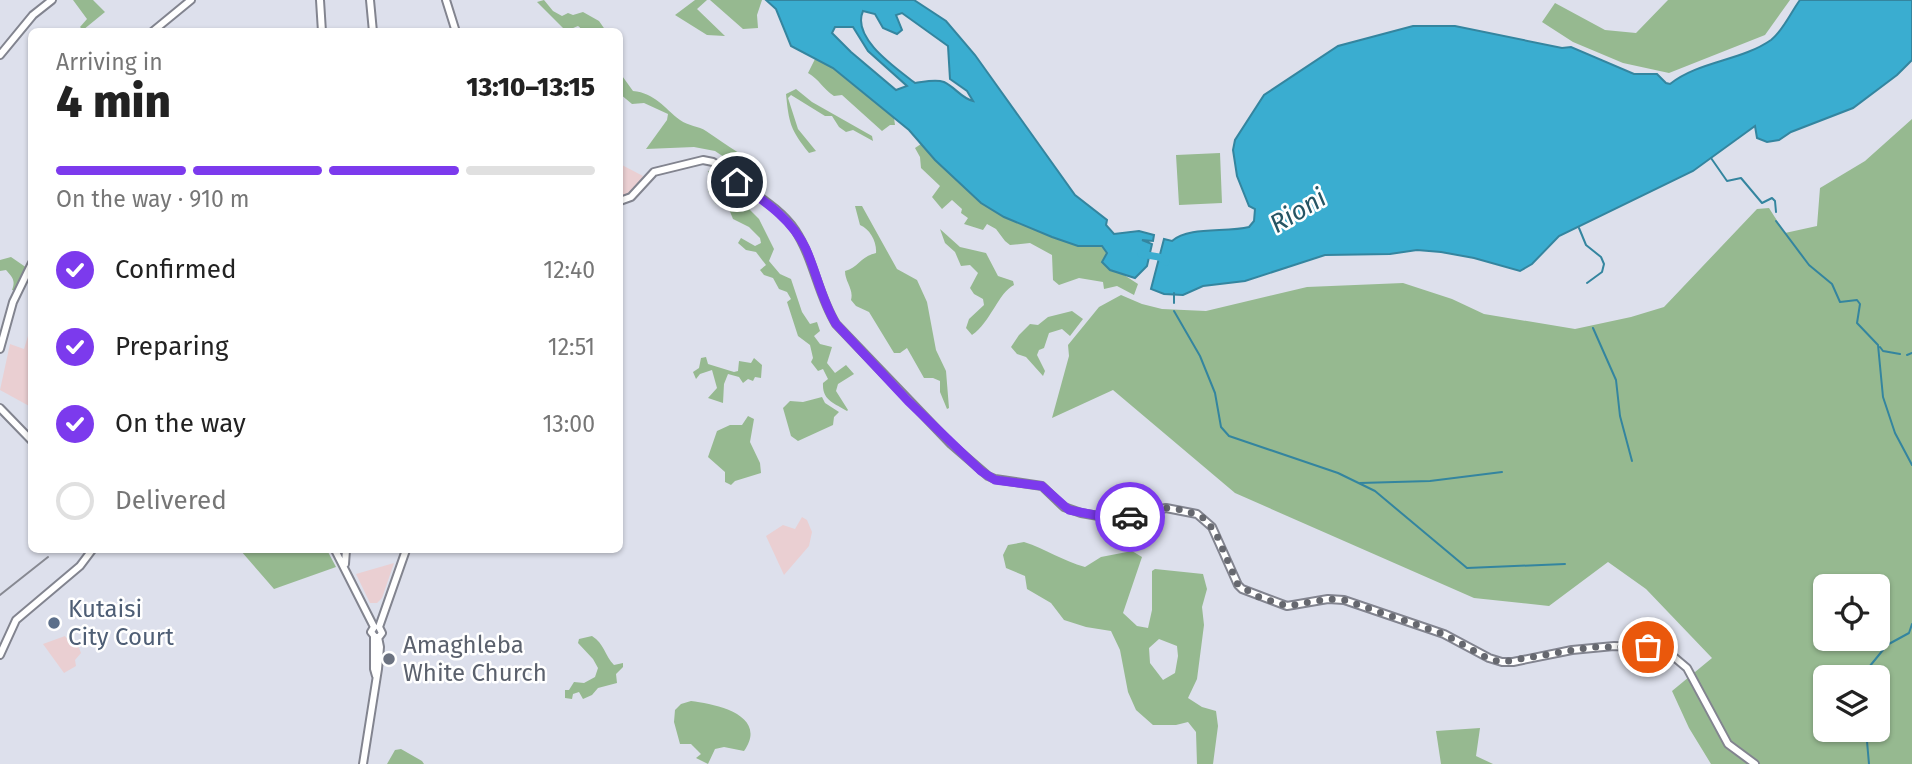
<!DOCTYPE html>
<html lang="en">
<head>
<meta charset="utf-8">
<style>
  body { margin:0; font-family:"Fira Sans",sans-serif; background:#f6f6f6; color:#222; height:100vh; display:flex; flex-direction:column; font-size:26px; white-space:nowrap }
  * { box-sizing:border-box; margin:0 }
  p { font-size:23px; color:#767676 }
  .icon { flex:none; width:38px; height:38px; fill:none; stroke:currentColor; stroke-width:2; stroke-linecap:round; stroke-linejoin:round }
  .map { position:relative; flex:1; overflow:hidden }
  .details { position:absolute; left:28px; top:28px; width:595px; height:525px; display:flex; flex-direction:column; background:#fff; border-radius:10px; box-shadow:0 2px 5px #0004 }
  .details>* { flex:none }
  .tools { position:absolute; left:1813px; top:574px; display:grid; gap:14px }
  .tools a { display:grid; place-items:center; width:77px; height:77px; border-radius:10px; background:#fff; box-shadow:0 2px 5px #0004; font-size:35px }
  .pin { position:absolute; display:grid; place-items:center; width:60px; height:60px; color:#fff; margin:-30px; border:4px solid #fff; border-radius:50%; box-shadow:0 2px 7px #0007 }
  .courier { position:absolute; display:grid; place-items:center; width:70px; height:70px; margin:-35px; border:5px solid #7c3aed; border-radius:50%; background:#fff; color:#222; box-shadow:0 2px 9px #0007 }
  .summary em { font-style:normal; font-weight:800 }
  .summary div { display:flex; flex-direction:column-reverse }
  .summary { display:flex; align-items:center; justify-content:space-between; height:119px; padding:0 28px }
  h1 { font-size:46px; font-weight:800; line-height:52px }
  .bar { display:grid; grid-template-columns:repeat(4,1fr); gap:10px 7px; align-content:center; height:84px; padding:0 28px }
  .bar i { height:9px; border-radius:5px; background:#e0e0e0 }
  .bar .on { background:#7c3aed }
  .bar p { grid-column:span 4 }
  ol { padding:0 28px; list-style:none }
  li { display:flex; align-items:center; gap:21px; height:77px }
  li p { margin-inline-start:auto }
  li .icon { padding:7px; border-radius:50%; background:#7c3aed; color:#fff; stroke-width:4 }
  li:last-child { color:#767676 }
  li i { width:38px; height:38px; border:4px solid #e0e0e0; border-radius:50% }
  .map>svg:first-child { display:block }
  .education { fill:#eacfd2 }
  .green { fill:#96b990; fill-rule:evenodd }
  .water { fill:#3aadd0; stroke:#34859f; stroke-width:2; fill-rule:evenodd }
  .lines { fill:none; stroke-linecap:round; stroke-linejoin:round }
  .stream { stroke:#34859f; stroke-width:2 }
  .river { stroke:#3aadd0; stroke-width:7 }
  .secondary-casing { stroke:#82848f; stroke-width:10 }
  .secondary { stroke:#fff; stroke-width:6 }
  .rail { stroke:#878992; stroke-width:2 }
  .done { stroke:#66686f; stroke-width:7; stroke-dasharray:0 12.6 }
  .route { stroke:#7c3aed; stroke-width:9 }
  .service-dot { fill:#5c6f8a; stroke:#fff; stroke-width:2.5 }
  .worship-dot { fill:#6b7280; stroke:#fff; stroke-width:2.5 }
  .labels { text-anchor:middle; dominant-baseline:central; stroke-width:5; stroke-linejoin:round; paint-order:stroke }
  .service-label { font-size:24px; fill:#4e5e75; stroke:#fff; text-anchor:start }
  .worship-label { font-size:24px; fill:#5b616d; stroke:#fff; text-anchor:start }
  .water-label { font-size:26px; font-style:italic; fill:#265564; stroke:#fff }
</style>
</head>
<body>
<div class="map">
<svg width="1912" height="764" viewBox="0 0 1912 764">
  <rect width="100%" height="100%" fill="#dde0ec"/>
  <path class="education" d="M622,165L643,176L631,192L626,196L620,197V170Z
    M28,336L32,338L31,407L0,390L10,344L24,349Z
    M802,517L807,520L812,532L809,546L784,575L766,536L783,525L795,529Z
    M394,563L382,598L377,603H370L356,574Z
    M65,636L73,647L78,645L81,653L75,660L76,666L64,673L43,644Z"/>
  <path class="green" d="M73,0H93L105,12L83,30L80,27L87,19Z
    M544,0L553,11L562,16L568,13L573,15L583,12L599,21L606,31H584L578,26L566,31L537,2Z
    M695,0H707L697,9L725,36L707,35L675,15Z
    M710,0H762L757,15L758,28L743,29Z
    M1668,0H1790L1765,35L1669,73L1623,63L1573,42L1542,22L1555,3L1605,30L1636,33Z
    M815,59L833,68L894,118L895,125H890L882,131L842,95L834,96C823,89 819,79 808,73Z
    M620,73L633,91C655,93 664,108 680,120C688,126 699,126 706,131C717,138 727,146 739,153L733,163L715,151L694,147L646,149L667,120L668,114L644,103L632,104L620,94Z
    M796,89L812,102L872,136L873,141L853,130L846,132L839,127L832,116H825L791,95L788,98L798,129L816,151L809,153C790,129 789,123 786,94Z
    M1912,119V764H1711L1689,728L1672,691L1712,658L1646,589L1608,562L1549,606L1474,598L1235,493L1113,390L1052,418L1069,356L1068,345L1099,307L1121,295L1142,304L1162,309L1206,311L1307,287L1403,283L1452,299L1484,314L1575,329L1631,317L1664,307L1757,209L1769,208L1785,233L1817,226L1820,188L1865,161ZM1825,586H1878V639H1825ZM1825,677H1878V730H1825Z
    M921,144L935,160L1052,237L1078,245L1102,246L1107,253L1110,270L1121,273L1138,284L1134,295L1117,286L1104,289L1103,282L1079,278L1059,285L1053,280L1052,255L1030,243L1010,245L1005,241L996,229L987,224L983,230L964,224L968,218L961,213L962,209L952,200L942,209L932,197L940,186L921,168L920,157L915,148Z
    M1220,153L1222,203L1179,205L1176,155Z
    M716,169L735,185L738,198L759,219L774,249L769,261L780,274L791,279L802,312L810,324L817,322L820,331L814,336L820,344L832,347L827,363L835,373L846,365L854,374L838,384L836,391L848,410L847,411C835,403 822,401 823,383L828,379L823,369L818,371L811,362L813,358L810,345L798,336L787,302L791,299L787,292L779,289L773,278L764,275L760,270L766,265L756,252L746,250L738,243L741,238L755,246L761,243L760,238L749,227L733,219L727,204L723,201L716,204L708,191L716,187L708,171Z
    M855,206H862L897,269L917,280L927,302L936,350L946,371L949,408L947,409L940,392V381L933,378H924L907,348L900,353H894L869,312L856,306L851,300C854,289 845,282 845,271C859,267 860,257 876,253C877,242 870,229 860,225Z
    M940,229L960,247L986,253L998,276L1013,281L1014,285C998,293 991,322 972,335L966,328L969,319L984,305L983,299L974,294L970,288L978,273L970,265L961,266L955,252L945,243Z
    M11,257L27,268L16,291L12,290C16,280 12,277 6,270L0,271V260Z
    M1072,311L1083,319L1070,336L1062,329L1049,333L1044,348L1039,350L1037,355L1045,371L1043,376L1026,357L1017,354L1011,347L1019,335L1030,324L1038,325L1048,317Z
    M706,357L708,364L734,372L738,371L739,361L751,363L754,358L762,365L761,378L755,377L753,381L748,379L743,383L739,377L728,374L724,384L723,403L708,398L717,388L712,370L700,374L696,379L693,372L699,368L701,358Z
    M822,397L825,403L839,412L834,417L833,425L798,441L791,436L783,408L790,401L803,402Z
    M748,416L754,419L750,442L760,463L761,473L735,481L731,485L725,482V472L708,457L717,431L730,425H742Z
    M1024,542C1046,549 1063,561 1085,567L1101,557L1132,551L1142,557L1123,613L1137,626L1148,628L1152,610V571L1155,569L1203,574L1207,589L1202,607L1204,625L1197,679L1188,698L1202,707L1216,711L1218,726L1213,764H1197L1196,732L1188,722L1176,725H1153L1136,710L1128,692L1120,650L1111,631L1086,627L1064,620L1051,603L1027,589L1025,576L1006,568L1003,555L1008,545ZM1159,639L1177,646L1178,656L1175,673L1163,680L1150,663L1149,648Z
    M243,550H327L336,567L274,589L241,551Z
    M592,636C604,643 605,656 614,665L623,663V667L616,674L617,683L598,688L592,695L583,699L579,692L573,694L572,699L565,698V690H569L574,682L584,683L595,677L598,668L593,659L578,643L579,639Z
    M691,701C716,704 769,715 744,751L724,747L715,749L708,764L696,758L701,754L691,744H680L674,722L675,710L681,704Z
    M1480,728L1476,756L1493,764H1441L1436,731Z
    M401,749L422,761L424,764H387L395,750Z"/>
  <path class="water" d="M766,0H914L946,21L975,55L1075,195L1107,220L1106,225L1114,234L1139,231L1154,235L1153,241L1142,240L1152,244L1147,266L1135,278L1110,270L1102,262L1107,253L1102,246H1078L1052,237L1004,217L981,203L935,160L909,130L833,68L791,46L776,9ZM863,11L875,14L883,28L897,34L902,30L896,15L902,13L948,46L950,79L967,91L973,101C961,98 955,87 944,82C935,79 924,82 915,83C896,68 851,38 863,11ZM835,27H853L868,51L907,86L896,90L851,52L832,33Z
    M1800,0H1912V60L1897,75L1853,108L1791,132L1779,140L1767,142L1757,138L1755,126L1693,171L1559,236L1532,264L1520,271L1474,258L1441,252L1417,250L1390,254L1325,255L1245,281L1203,286L1183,295L1164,294L1151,289L1164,239L1172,241C1189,226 1226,233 1249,227L1254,221L1255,209L1249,206L1237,176L1233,150L1235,140L1264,95L1338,46L1413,26H1455L1562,48L1571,47L1634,74H1657L1666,83L1670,84C1699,61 1741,61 1771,40C1783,31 1791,12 1800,0Z"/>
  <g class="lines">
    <path class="stream" d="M1711,158L1727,181L1741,178L1762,203L1772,198L1775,201L1776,212
      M1776,221L1809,265L1832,284L1840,302L1857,300L1860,304L1857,323L1878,345L1883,397L1895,433L1912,465
      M1579,228L1586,245L1601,257L1604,264L1602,272L1587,283
      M1174,293V303
      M1174,311L1200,356L1215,393L1221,427L1229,436L1338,473L1375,491L1467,568L1565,564
      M1593,328L1616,380L1620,416L1632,461
      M1880,347L1883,351L1900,354
      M1907,355L1912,353
      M1360,483L1430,481L1502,472
      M1861,677L1887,645L1909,633L1912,624
      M1866,730L1869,764"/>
    <path class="river" d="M1141,254L1159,257L1166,262"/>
    <g class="secondary-casing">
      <path id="secondary" d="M320,0L322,32
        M370,0L373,32
        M446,0L456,32
        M152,32L191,0
        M0,55L33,15L52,0
        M620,201L631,197L654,172L703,160L713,162L721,167C744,189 777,204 795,230C814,259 818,295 836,324L951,444L988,476L995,479L1042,486L1064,507L1081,513L1116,519L1166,508L1197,514L1212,527L1238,585L1242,589L1287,606L1328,599L1344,600L1444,634L1489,658L1502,662H1513L1572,650L1614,646L1648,647L1668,652L1687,668L1728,744L1755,764
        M0,349L13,302L32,263
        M0,408L32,441
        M335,550L374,627L371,632L375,637H379L382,633L379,627
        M345,564L346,550
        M379,627L406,550
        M374,636V669L376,676
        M0,655L16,620L80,566L92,550
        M363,764L378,669L380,647L378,637"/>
    </g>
    <use href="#secondary" class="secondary"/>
    <path class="rail" d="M0,595L48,557"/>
  </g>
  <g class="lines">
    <path class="done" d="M1130,517L1166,508L1185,510L1206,519L1217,536L1238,585L1259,597L1287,606L1328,599L1344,600L1444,634L1489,659L1502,662L1592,647H1648"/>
    <path class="route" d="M737,182C764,201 792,219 806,249C817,274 822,301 836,324L908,401L981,471L995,480L1042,486L1069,510L1116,519L1130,517"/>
  </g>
  <circle class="service-dot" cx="54" cy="623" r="7"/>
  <circle class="worship-dot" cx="389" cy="659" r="7"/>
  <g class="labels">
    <g class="service-label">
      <text x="68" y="609">Kutaisi<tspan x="68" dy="28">City Court</tspan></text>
    </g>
    <g class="worship-label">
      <text x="403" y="645">Amaghleba<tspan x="403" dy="28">White Church</tspan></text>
    </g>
    <g class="water-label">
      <text transform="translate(1298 211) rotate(-31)">Rioni</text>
    </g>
  </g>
</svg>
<div class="tools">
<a><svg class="icon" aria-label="locate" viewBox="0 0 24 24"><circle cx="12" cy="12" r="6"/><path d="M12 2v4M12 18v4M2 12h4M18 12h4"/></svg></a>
<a><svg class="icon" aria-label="layers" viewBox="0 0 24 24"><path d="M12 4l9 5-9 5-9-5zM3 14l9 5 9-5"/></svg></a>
</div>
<div class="pin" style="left:1648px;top:647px;background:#ea580c"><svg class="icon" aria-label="bag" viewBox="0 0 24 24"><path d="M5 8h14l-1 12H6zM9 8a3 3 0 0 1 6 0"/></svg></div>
<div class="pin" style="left:737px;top:182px;background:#1f2937"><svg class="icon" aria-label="home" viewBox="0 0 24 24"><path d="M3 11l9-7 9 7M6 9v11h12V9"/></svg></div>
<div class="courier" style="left:1130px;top:517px"><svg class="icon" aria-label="car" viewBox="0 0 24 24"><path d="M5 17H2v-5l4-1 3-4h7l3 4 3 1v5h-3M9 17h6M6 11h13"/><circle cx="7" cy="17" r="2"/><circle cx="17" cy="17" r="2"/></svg></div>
<section class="details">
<div class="summary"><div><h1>4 min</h1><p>Arriving in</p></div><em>13:10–13:15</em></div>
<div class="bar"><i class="on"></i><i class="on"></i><i class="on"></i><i></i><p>On the way · 910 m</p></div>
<ol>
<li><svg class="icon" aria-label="check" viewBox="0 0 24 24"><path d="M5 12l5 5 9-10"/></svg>Confirmed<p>12:40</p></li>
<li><svg class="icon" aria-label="check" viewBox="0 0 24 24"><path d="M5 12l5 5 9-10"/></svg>Preparing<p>12:51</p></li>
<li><svg class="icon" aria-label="check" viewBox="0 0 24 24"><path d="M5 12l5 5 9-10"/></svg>On the way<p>13:00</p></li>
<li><i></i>Delivered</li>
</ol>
</section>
</div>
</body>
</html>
